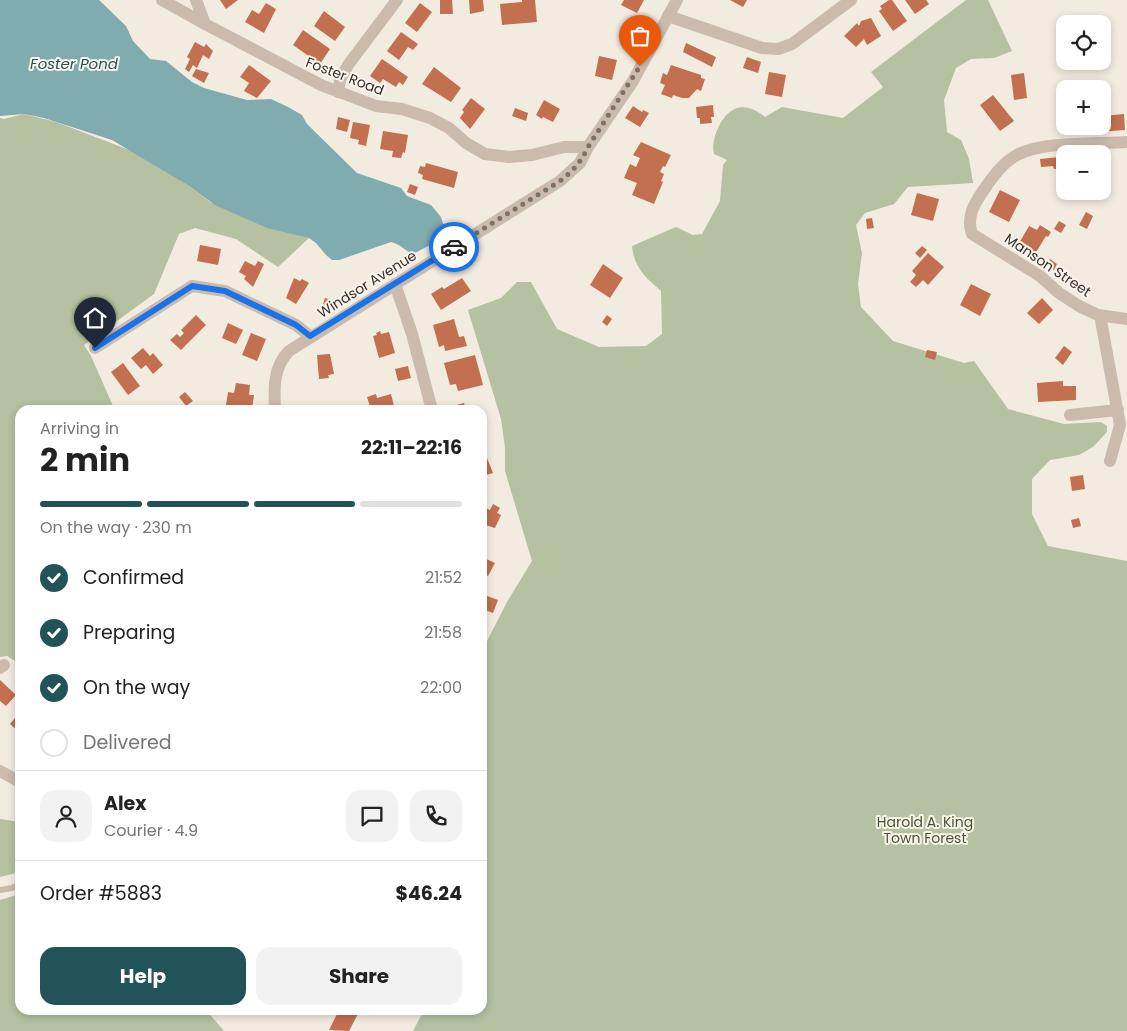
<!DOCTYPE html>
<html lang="en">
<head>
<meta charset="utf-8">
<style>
  body { margin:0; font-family:Poppins,sans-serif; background:#f2f2f2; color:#222; height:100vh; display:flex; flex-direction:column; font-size:19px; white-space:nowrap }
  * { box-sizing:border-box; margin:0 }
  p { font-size:16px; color:#767676 }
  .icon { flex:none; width:28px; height:28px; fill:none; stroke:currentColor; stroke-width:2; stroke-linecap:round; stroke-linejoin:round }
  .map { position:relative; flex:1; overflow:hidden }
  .side { position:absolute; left:15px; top:405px; width:472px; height:610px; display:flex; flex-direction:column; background:#fff; border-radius:15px; box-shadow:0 2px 8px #0003 }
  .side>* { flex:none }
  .fabs { position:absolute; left:1056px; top:15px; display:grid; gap:10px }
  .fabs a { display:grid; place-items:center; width:55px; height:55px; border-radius:10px; background:#fff; box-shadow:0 2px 8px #0003; font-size:25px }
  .pin { position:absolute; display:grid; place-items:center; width:42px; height:42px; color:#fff; margin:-51px -21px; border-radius:50% 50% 50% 0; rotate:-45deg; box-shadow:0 0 5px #0007 }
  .pin .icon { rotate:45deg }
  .courier { position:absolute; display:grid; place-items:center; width:50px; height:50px; margin:-25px; border:4px solid #1a73e8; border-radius:50%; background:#fff; color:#222; box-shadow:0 1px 6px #0007 }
  .overview em { font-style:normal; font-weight:700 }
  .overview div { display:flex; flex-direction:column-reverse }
  .overview { display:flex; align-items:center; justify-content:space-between; height:85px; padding:0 25px }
  h1 { font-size:32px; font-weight:700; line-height:38px }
  .bar { display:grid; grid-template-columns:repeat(4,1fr); gap:8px 5px; align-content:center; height:60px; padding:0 25px }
  .bar i { height:6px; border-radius:4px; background:#e0e0e0 }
  .bar .selected { background:#215359 }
  .bar p { grid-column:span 4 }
  .line { display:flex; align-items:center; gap:12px; padding:0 25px; border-top:1px solid #e0e0e0 }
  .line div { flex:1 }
  .round { display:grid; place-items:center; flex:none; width:52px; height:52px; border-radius:15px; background:#f2f2f2 }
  ol { padding:0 25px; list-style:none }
  li { display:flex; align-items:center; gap:15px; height:55px }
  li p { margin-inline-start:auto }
  li .icon { padding:5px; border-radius:50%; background:#215359; color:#fff; stroke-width:4 }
  li:last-child { color:#767676 }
  li i { width:28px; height:28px; border:2px solid #e0e0e0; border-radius:50% }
  .action { display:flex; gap:10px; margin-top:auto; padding:10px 25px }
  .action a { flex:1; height:58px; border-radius:15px; background:#215359; color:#fff; font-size:20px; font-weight:700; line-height:58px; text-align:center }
  .action a+a { background:#f2f2f2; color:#222 }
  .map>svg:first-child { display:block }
  .green { fill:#b5c1a0 }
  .water { fill:#80abaf }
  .building { fill:#c2704f }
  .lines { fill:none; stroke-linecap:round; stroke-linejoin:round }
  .service { stroke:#cbbbac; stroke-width:6 }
  .minor { stroke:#cbbbac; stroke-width:12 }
  .tertiary { stroke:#cbbbac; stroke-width:12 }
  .done { stroke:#7a716a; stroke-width:5; stroke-dasharray:0 9 }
  .route { stroke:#1a73e8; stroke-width:6 }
  .labels { text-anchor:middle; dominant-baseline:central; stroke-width:4; stroke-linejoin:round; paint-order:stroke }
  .street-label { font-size:14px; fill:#39302b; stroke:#faf4ed }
  .park-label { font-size:14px; fill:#46562f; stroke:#faf4ed }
  .water-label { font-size:15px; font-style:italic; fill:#215359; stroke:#faf4ed }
</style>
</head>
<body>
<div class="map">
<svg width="1127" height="1031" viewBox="0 0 1127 1031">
  <rect width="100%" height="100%" fill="#f2ebe0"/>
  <path class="green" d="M966,0H988L1012,51L994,58L971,59L956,68L944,100L947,132L961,140L969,159L973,183L908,187L894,204L865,213L856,225L862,253L858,284L861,307L893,341L964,363L974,361L1008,409L1064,424L1101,422L1107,426V432L1093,447L1079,455L1050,460L1032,479V514L1048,546L1127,561V1031H413L424,1010H482L483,649L507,602L532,561L505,471V447L501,419L468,310L501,298L517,282H531L557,329L599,347L646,346L662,334L661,291C645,277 634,267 632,246L676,227L693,235L702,234L720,201L723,165L727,160L714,154C712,145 714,137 718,128C729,105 745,101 765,117L782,107L843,118L883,87L871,72Z
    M24,114L56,122L132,151L189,186L210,202L280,230L309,238L278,267L236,239L195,228L179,234L154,294L84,345L91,356L113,406L123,410H20V664L7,656L0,657V118L4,119Z
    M0,819L20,822V872L0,877Z
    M20,894V1010H107L122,1015L147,1013L158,1010H206L224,1031H0V900Z"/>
  <path class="water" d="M0,0H99L126,26L133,41L150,59L166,61L192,82L204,88L247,100L271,99L288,107L302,115L307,124L357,173L401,188L407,196L431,205L441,217L444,227L442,233L432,244L413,254C404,250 400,244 391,242L339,260H332L326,255L316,243L309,238L267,228L215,205L189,186L112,140L44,118L24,114L0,116Z"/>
  <path class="building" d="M220,0H238L226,9Z
    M440,0H452L453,14H440Z
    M469,0H483L484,11L470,14Z
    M522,0H535L537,22L502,25L500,4L522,2Z
    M624,0H644L637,13L621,5Z
    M730,0H747L743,7Z
    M889,0H892L907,21L893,31L879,11L882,9L880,6Z
    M905,0H926L929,4L915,14Z
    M266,3L276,9L264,33L245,22L252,10L259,14Z
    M420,3L432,12L417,32L405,23Z
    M324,11L345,27L335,41L314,26Z
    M871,18L881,36L867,45L864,39L856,47L844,36L857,23L859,26L861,21Z
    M303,30L330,49L320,64L293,45Z
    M401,32L418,44L413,50L408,47L399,60L387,51Z
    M195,42L204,47L206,44L213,51L209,59L203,55L197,68L193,65L189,72L185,69L190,59L187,57Z
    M686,43L716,57L712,67L683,52Z
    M599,56L617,60L612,80L595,76Z
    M747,57L761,62L758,73L743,68Z
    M382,59L408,77L403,85L399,82L396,87L383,79L380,83L370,76Z
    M249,65L271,81L257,98L244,91L249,83L240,77Z
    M671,65L701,75V78L705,79L701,91L697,89L689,98H682L673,95L672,98L661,94L665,85L660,83L663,73L667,75Z
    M434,67L461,88L451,102L422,84Z
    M196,69L209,73L204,83L192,76Z
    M769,72L786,75L782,97L765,94Z
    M1024,73L1027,98L1014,100L1011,75Z
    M993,95L1014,121L1000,131L980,105Z
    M471,98L485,109L470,129L460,118L464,112L462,110Z
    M544,100L560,109L553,122L543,117L542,119L536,115Z
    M713,105L714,117H711L712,123L700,124V118H697L696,107Z
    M633,106L642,112L643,110L649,113L640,127L625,118Z
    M515,108L528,113L526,121L512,116Z
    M1124,114L1125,130L1098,132V126H1102V116Z
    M338,117L350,120L347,132L336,129Z
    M353,122L370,125L366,146L358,144L359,140L350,138Z
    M383,131L408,135L405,153L403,152L401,158L392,157L393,151L380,149Z
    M641,142L671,155L665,167L663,166L660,172L664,174L661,181L663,182L654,204L632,195L637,183L624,178L630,164L636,167L640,158L633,155Z
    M1060,155L1065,157V168L1054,169L1053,166L1041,167L1040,159L1060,157Z
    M426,163L458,172L454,188L422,179L423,175L418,173L420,166L425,167Z
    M410,184L418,187L415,195L407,192Z
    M1000,190L1020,200L1009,222L989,212Z
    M917,193L939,199L933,221L911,215Z
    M1086,212L1093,216L1087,229L1079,225Z
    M872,218L874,228L867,229L866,219Z
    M1059,221L1066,225L1061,233L1054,229Z
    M1040,225L1051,232L1048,237L1046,236L1035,254L1018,245L1029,226L1037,230Z
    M200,245L221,249L218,265L197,261Z
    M922,246L927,250L920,258L915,253Z
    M928,253L944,267L928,285L923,280L916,287L910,282L916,275L912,271Z
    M1050,259L1057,264L1054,270L1046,265Z
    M245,261L255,266L258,261L264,264L253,287L244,279L246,276L239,272Z
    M603,264L623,278L610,298L590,285Z
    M294,278L300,281L302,279L309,283L296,304L286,298Z
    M462,278L471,291L441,310L431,294L442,287L444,289Z
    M971,284L991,294L980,316L960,305Z
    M325,298L333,301L329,312L321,310Z
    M1042,298L1053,310L1039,324L1027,313Z
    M196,315L206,325L181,350L170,340L177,334L180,337L184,333L181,330Z
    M607,315L612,319L607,326L602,322Z
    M454,319L459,337L464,336L467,346L445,351L444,345L439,347L433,325Z
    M228,323L243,330L236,344L222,338Z
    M380,331L381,334L389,332L395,353L379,358L373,336L377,335L376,333Z
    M251,333L266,339L257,361L242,355Z
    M1064,346L1072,352L1063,365L1055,358Z
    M143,348L150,356L153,353L163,365L153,374L146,365L141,369L131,358Z
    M927,350L937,352L935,360L925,357Z
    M330,354L334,374L328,375L329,378L319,379L317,355Z
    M475,355L483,385L458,391L456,384L450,385L444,363Z
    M123,363L140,386L128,395L111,372Z
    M408,366L411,378L398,381L395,369Z
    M1063,381V386H1076V400L1038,402L1037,383Z
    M236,383L250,385L249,395H254L252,409L226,405L228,392L234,393Z
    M185,392L193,401L186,406L179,397Z
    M376,394L377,398L391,394L395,410H371L367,397Z
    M464,403L466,410H449V407Z
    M482,453H485L493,473L482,476Z
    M1083,475L1085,489L1072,491L1070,477Z
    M493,504L500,508L497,513L501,515L495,528L482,524V506L490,510Z
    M1079,518L1081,526L1073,528L1071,520Z
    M482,557L495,563L488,576L482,573Z
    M487,596L498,600L493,613L482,609Z
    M0,680L16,695L6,706L0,701Z
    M20,712V733L10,724Z
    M339,1010H360L349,1031L329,1030Z"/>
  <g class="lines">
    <path class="service" d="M0,890L12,888L20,884"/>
    <path class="minor" d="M162,0L205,24
      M668,16L762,48L778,49L792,44L851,0
      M338,92L340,80L348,65L397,0
      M1127,142C1097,144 1042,141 1017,155C1002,163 992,178 983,191C974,204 966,218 972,234L1040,276L1059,293L1079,306L1098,315L1127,319
      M395,284L412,334L432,410
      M1100,315L1120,425L1110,461
      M95,348L192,286L225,291L296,325L310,336
      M275,410C274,389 273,367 289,351L560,181L580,163L588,147
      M1070,415L1118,410
      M0,668L4,665
      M0,771L20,782"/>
    <path class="tertiary" d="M196,0L205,24L321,85L376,106L402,109L430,118L449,128L466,143L485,154L509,157L532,155L564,147H588L633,81L677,0"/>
  </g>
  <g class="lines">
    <path class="done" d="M454,247L560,181C573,171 581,162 588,147L640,66"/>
    <path class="route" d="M95,348L192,286L225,291L296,325L310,336L454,247"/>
  </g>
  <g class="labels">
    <g class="street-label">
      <text transform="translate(345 76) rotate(21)">Foster Road</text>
      <text transform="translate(1048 265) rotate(34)">Manson Street</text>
      <text transform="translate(367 284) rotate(-32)">Windsor Avenue</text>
    </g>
    <g class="park-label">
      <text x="925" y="822">Harold A. King<tspan x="925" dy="16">Town Forest</tspan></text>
    </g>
    <g class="water-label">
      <text x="74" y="63">Foster Pond</text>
    </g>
  </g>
</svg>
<div class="fabs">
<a><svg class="icon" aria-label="locate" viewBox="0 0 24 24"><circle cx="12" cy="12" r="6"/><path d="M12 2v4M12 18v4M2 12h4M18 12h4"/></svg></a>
<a>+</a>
<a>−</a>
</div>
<div class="pin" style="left:640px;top:66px;background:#ea580c"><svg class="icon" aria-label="bag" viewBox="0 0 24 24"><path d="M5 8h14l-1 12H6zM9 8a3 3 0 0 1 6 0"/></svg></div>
<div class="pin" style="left:95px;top:348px;background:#1f2937"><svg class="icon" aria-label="home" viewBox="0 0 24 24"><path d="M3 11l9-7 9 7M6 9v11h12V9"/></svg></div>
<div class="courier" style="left:454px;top:247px"><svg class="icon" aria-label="car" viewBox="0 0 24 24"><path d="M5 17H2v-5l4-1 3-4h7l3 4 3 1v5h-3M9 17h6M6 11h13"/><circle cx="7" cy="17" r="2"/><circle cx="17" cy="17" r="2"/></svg></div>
<section class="side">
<div class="overview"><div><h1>2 min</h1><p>Arriving in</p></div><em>22:11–22:16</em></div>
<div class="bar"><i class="selected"></i><i class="selected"></i><i class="selected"></i><i></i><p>On the way · 230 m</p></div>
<ol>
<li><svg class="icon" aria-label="check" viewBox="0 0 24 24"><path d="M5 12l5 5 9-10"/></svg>Confirmed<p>21:52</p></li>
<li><svg class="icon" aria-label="check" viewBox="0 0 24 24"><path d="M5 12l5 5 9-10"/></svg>Preparing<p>21:58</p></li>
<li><svg class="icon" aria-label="check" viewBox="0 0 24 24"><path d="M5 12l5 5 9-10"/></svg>On the way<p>22:00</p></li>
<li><i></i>Delivered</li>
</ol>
<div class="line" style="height:90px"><a class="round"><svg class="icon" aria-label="person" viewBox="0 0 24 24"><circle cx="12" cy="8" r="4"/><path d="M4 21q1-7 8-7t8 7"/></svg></a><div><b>Alex</b><p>Courier · 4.9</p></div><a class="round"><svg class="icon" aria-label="chat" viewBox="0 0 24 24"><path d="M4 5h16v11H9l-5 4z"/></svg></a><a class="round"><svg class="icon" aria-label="phone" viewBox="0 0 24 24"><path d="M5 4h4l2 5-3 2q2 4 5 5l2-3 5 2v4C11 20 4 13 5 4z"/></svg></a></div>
<div class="line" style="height:65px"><div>Order #5883</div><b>$46.24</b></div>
<div class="action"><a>Help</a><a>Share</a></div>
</section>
</div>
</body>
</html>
